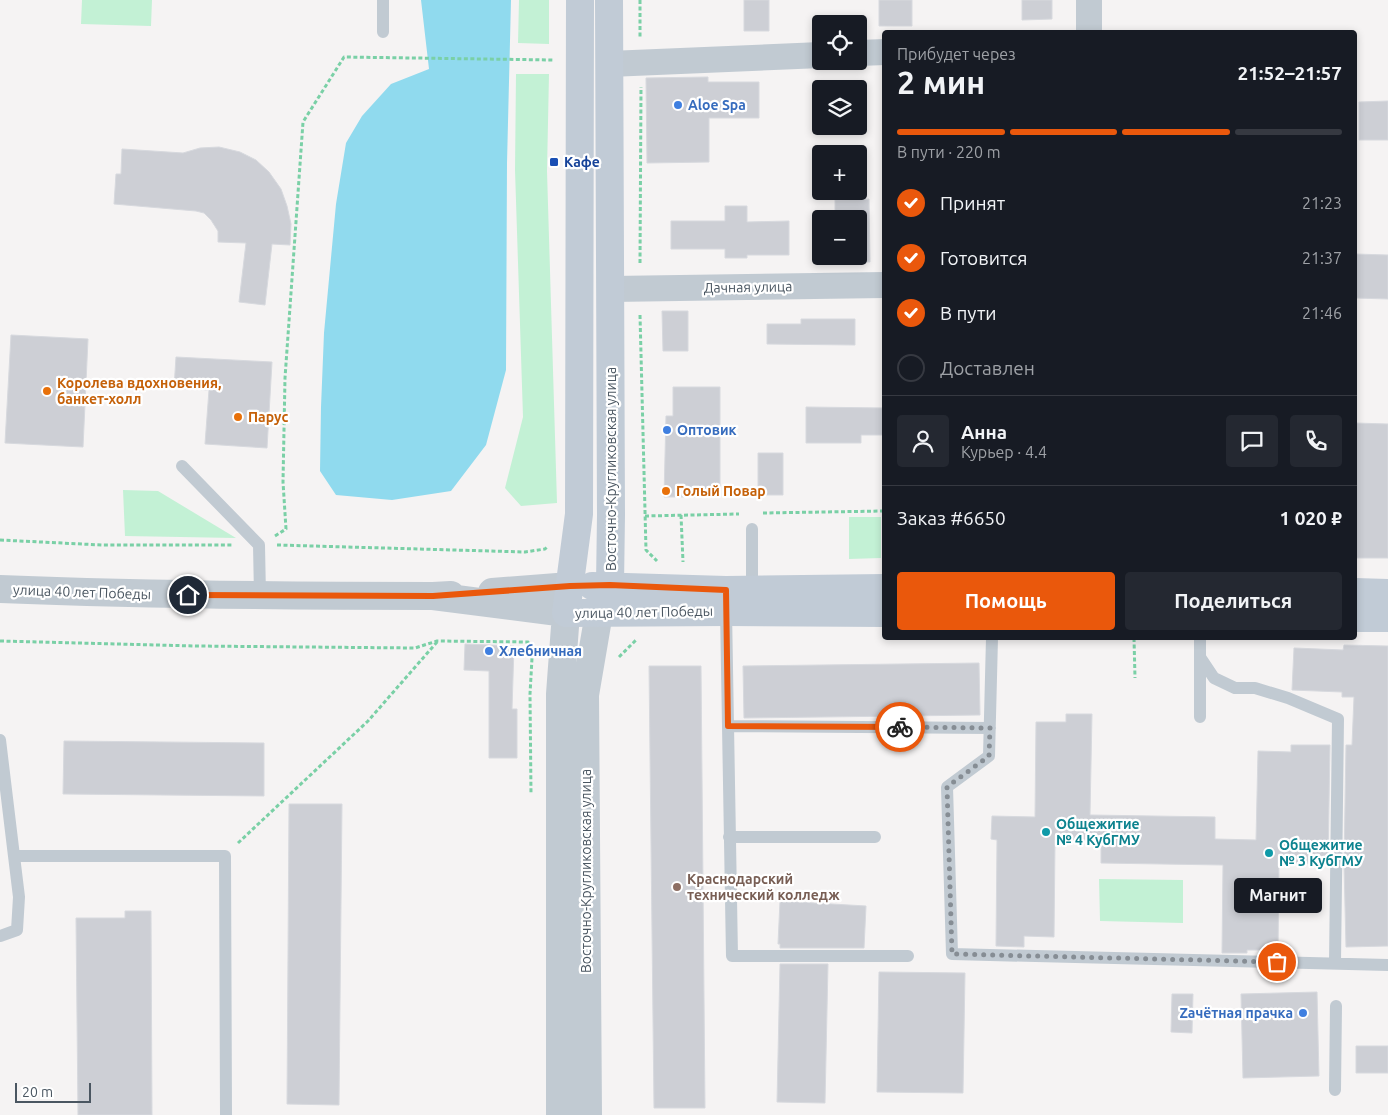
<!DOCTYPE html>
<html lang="ru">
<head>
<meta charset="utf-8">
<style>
  body { margin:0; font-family:Ubuntu,sans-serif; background:#242831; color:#f1f3f6; height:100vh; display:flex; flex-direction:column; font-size:19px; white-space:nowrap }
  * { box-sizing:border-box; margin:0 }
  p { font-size:16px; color:#9ea1a6 }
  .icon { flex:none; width:28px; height:28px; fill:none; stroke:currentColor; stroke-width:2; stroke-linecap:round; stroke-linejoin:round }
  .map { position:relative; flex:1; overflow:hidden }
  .sheet { position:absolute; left:882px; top:30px; width:475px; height:610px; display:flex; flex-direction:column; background:#171b24; border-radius:5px; box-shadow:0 2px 8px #0003 }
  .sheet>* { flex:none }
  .buttons { position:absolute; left:812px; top:15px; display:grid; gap:10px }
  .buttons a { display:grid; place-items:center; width:55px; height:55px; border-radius:5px; background:#171b24; box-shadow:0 2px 8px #0003; font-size:25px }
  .scale { position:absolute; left:15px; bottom:12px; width:76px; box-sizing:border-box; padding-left:5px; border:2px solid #4a5661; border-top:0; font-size:14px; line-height:18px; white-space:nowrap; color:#4a5661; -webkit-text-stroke:4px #fff; paint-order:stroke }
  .pin { position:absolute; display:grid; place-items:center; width:42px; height:42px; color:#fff; margin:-21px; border:2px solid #fff; border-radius:50%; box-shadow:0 1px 5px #0007 }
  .courier { position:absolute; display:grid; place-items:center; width:50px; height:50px; margin:-25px; border:4px solid #ea580c; border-radius:50%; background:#fff; color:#222; box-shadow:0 1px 6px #0007 }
  .bubble { position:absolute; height:35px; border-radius:5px; background:#171b24; box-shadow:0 2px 8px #0003; font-size:16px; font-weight:700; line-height:35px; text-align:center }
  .headline em { font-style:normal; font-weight:700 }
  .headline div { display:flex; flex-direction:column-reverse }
  .headline { display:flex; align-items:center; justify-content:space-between; height:85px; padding:0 15px }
  h1 { font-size:32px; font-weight:700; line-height:38px }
  .bar { display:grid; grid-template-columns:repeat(4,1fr); gap:8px 5px; align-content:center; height:60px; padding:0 15px }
  .bar i { height:6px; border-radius:4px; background:#363941 }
  .bar .on { background:#ea580c }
  .bar p { grid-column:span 4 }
  .line { display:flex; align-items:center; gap:12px; padding:0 15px; border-top:1px solid #363941 }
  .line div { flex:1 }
  .round { display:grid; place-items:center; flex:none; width:52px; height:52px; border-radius:5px; background:#242831 }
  ol { padding:0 15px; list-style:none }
  li { display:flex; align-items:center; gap:15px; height:55px }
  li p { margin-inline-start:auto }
  li .icon { padding:5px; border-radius:50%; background:#ea580c; color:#fff; stroke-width:4 }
  li:last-child { color:#9ea1a6 }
  li i { width:28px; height:28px; border:2px solid #363941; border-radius:50% }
  .cta { display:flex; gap:10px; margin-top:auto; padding:10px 15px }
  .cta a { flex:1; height:58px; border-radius:5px; background:#ea580c; color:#fff; font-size:20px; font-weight:700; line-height:58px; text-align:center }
  .cta a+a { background:#242831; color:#f1f3f6 }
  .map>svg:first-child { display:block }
  .green { fill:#c3f1d5 }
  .water { fill:#90daee }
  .building { fill:#cdcfd5; stroke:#d7d9de }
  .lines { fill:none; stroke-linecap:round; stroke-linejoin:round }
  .path { stroke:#7ad0a6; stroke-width:3; stroke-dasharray:4 2.5; stroke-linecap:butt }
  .service { stroke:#c1cad2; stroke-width:12 }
  .minor { stroke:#c1cad2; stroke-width:26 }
  .tertiary { stroke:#c1cad2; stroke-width:28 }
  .secondary { stroke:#c1cbd6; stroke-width:28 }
  .done { stroke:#868d94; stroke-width:5; stroke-dasharray:0 9 }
  .route { stroke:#ea580c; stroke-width:6 }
  .shop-dot { fill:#3f7fe0; stroke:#fff; stroke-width:2 }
  .transit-dot { fill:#1a4fb4; stroke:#fff; stroke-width:2 }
  .food-dot { fill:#e8710a; stroke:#fff; stroke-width:2 }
  .culture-dot { fill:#0f9aa8; stroke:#fff; stroke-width:2 }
  .education-dot { fill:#8d6e63; stroke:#fff; stroke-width:2 }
  .labels { text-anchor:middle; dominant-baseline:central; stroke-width:4.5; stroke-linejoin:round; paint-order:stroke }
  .shop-label { font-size:14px; font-weight:bold; fill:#366cbe; stroke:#fff; text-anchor:start }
  .transit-label { font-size:14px; font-weight:bold; fill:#164399; stroke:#fff; text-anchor:start }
  .street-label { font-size:14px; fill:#4a5661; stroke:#fff }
  .food-label { font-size:14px; font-weight:bold; fill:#c56008; stroke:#fff; text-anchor:start }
  .culture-label { font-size:14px; font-weight:bold; fill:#0d838f; stroke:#fff; text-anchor:start }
  .education-label { font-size:14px; font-weight:bold; fill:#785e54; stroke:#fff; text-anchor:start }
</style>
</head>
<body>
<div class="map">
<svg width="1388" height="1115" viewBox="0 0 1388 1115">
  <rect width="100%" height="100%" fill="#f5f3f3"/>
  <path class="green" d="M82,0H152L151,26L81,24Z
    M519,0H549V44L518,43Z
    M516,74H549L547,171L557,503L521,506L505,488L523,417L515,170Z
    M123,490L158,491L236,538L125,536Z
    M849,517H881V558L849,559Z
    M1099,879L1183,880V923L1100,921Z"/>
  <path class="water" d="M421,0H511L507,163L506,370L486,445L451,491L392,500L336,495L320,471L321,407L324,333L336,204L346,143L362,116L391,84L429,69Z"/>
  <path class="building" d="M744,0H769V31H744Z
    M879,0H912V26H879Z
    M1022,0H1052V19L1022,20Z
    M708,77V82H759V118H709V162L647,163L646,78Z
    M1388,101V140H1359V102Z
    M219,147L240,152L256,160L269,172L281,189L287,206L291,224L290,245L272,244L265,305L239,302L246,243L218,242V231L211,220L204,213L196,211L114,204L116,174H121L122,149L183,153L200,148Z
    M869,199L870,262H835V256H859V219H835V200Z
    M725,206H747V222L789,221V255H747V258H725V249H671V221H725Z
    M1355,254L1388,255V299L1355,298Z
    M662,311H688V351H663Z
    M801,319H855V345L767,344V324H801Z
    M11,335L88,339L83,447L5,443Z
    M176,357L272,362L267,448L205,444L209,390L174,388Z
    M673,387H720V497H664L666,416H673Z
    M806,407L885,408V435H861V443H806Z
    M1355,423L1388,424V558H1355Z
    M758,453H783V495H758Z
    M465,644L514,646L512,709H517V758H489V671L464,670Z
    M1344,645L1388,646V946L1346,947L1344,864L1346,745H1352L1354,697H1342V692L1292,690L1294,648L1343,650Z
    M979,663L980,715L744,718L743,666Z
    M649,666H701L705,1108H654Z
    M1066,714H1092L1090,815L1215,817V839L1256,840L1258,751L1291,752V745H1330L1328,864L1279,863L1278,950H1247V953H1222L1223,865L1101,863V841L1055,840L1054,937L1024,936V947L996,946L997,840L991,839L992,816L1035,817L1036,722H1066Z
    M64,741L264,743V796L63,794Z
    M289,804H342L339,1105L287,1104Z
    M780,901L866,906L864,948H780V944H778Z
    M125,911H151L152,1115H78L76,918H125Z
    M780,964H828L825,1103L777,1102Z
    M879,972L965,973L963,1093L877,1092Z
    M1317,992L1319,1076L1243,1078L1241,994Z
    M1172,994H1193L1192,1033L1171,1032Z
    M1356,1046H1388V1073H1356Z"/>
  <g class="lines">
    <path class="path" d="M640,0V38
      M640,263L641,87
      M640,315L646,550L657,561
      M763,513L885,511
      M681,515L683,562
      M645,516L739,514
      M275,536L286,529L283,482L285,378L303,122L344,57L553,60
      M0,540L102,545H233
      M277,545L525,552L545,549L547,547
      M1134,638L1135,678
      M0,641L196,646L415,648L437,641L528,642L532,658L530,694L531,794
      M619,657L636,640
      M238,843L368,721L437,642"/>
    <path class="service" d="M383,32V0
      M182,466L259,545L260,596
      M752,589V529
      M726,610L732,956H908
      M992,638L989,756L947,787L952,954L1388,965
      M1200,657L1214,678L1235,688H1255L1288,698L1338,719L1335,963
      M1200,717V638
      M728,726L990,728
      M0,740L14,856H225L226,1115
      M729,837H875
      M0,936L17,930L19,897L14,856
      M1335,1090L1336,1006"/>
    <path class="minor" d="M1089,0V32
      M859,53L885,52
      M609,64L821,55
      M612,289L885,285"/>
    <path class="tertiary" d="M0,589C144,595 289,596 433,596L451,595
      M492,592L570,586
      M433,596L566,613L560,694V1115
      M588,1115L585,695L599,613"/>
    <path class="secondary" d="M580,0L579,514L566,613L726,612L885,613
      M592,586L726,590L885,588
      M1355,592L1388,593
      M599,613L610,585L611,515L609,0
      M1355,618H1388"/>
  </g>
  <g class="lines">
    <path class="done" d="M900,727L990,728L989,756L947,787L952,954L1277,962"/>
    <path class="route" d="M188,595L433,596L570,586L610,585L726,590L728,726L900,727"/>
  </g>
  <g class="shop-dot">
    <circle cx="678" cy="105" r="5"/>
    <circle cx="667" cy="430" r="5"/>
    <circle cx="489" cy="651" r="5"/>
    <circle cx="1303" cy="1013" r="5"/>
  </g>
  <rect class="transit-dot" x="549" y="157" width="10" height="10" rx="2.5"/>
  <g class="food-dot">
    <circle cx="47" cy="391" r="5"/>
    <circle cx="238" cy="417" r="5"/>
    <circle cx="666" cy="491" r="5"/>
  </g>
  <g class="culture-dot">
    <circle cx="1046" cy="832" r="5"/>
    <circle cx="1269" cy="853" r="5"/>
  </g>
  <circle class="education-dot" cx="677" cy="887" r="5"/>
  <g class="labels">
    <g class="shop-label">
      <text x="688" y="105">Aloe Spa</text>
      <text x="677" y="430">Оптовик</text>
      <text x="499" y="651">Хлебничная</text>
      <text x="1293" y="1013" text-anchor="end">Zачётная прачка</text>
    </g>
    <g class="transit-label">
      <text x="564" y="162">Кафе</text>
    </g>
    <g class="street-label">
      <text transform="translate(748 287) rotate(-1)">Дачная улица</text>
      <text transform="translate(611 469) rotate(-90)">Восточно-Кругликовская улица</text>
      <text transform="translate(82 592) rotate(2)">улица 40 лет Победы</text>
      <text transform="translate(644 612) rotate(-1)">улица 40 лет Победы</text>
      <text transform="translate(586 871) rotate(-90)">Восточно-Кругликовская улица</text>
    </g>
    <g class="food-label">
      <text x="57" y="383">Королева вдохновения,<tspan x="57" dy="16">банкет-холл</tspan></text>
      <text x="248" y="417">Парус</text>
      <text x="676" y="491">Голый Повар</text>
    </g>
    <g class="culture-label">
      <text x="1056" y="824">Общежитие<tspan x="1056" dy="16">№ 4 КубГМУ</tspan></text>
      <text x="1279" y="845">Общежитие<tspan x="1279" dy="16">№ 3 КубГМУ</tspan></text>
    </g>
    <g class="education-label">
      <text x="687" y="879">Краснодарский<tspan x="687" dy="16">технический колледж</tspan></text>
    </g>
  </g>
</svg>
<div class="buttons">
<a><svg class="icon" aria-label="locate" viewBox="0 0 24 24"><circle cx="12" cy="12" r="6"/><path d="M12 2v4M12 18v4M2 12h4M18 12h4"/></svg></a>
<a><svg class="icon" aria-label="layers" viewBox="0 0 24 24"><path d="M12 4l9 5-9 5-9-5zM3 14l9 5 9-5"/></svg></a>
<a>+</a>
<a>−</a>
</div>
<div class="scale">20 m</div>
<div class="pin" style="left:1277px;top:962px;background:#ea580c"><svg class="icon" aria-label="bag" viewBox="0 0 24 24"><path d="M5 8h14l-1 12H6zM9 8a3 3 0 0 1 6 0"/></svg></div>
<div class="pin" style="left:188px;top:595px;background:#1f2937"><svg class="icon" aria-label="home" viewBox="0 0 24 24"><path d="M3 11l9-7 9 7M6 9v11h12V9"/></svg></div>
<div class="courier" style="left:900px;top:727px"><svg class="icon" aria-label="bike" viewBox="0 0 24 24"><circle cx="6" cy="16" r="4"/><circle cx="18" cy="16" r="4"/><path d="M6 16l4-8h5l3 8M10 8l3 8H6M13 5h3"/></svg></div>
<div class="bubble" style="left:1234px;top:878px;width:88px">Магнит</div>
<section class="sheet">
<div class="headline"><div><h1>2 мин</h1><p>Прибудет через</p></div><em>21:52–21:57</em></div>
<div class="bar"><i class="on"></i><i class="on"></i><i class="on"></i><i></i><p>В пути · 220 m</p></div>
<ol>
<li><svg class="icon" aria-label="check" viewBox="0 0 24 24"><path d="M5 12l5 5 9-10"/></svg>Принят<p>21:23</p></li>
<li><svg class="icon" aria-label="check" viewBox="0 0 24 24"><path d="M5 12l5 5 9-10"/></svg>Готовится<p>21:37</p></li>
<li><svg class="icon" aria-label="check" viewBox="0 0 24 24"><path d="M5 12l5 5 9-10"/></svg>В пути<p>21:46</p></li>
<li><i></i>Доставлен</li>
</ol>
<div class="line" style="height:90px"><a class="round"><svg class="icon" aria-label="person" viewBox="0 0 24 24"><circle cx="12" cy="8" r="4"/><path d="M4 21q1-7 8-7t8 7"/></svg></a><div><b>Анна</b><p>Курьер · 4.4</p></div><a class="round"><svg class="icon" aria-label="chat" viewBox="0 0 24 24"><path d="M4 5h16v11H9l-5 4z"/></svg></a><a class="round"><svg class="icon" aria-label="phone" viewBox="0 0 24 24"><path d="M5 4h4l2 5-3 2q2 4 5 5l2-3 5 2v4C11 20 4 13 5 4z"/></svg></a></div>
<div class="line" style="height:65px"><div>Заказ #6650</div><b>1 020 ₽</b></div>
<div class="cta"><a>Помощь</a><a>Поделиться</a></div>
</section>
</div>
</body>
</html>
